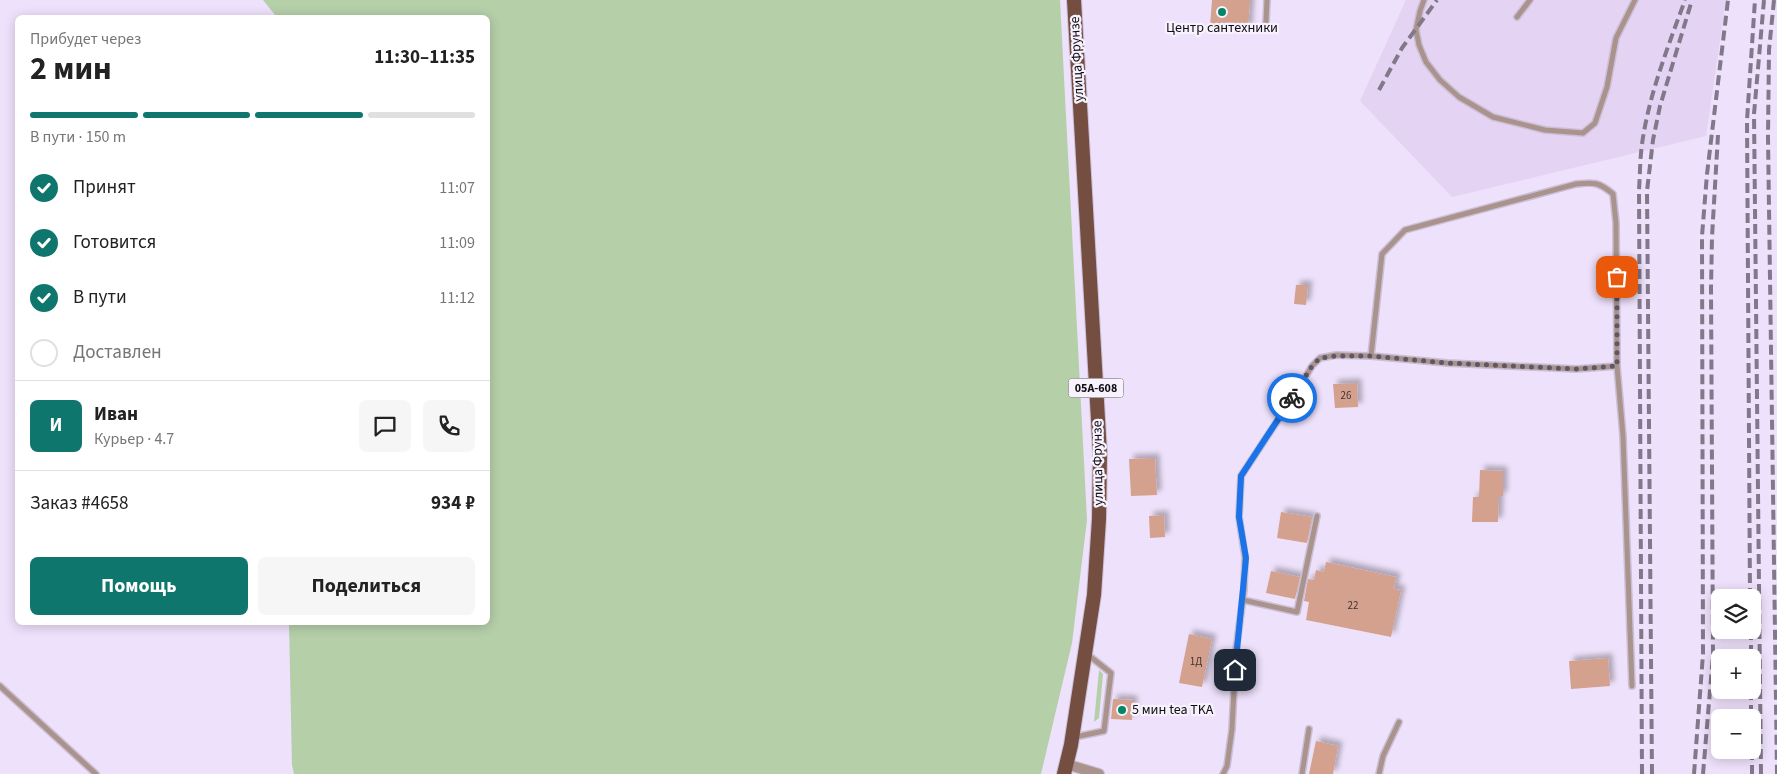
<!DOCTYPE html>
<html lang="ru">
<head>
<meta charset="utf-8">
<style>
  body { margin:0; font-family:"Source Sans 3",sans-serif; background:#f6f6f6; color:#222; height:100vh; display:flex; flex-direction:column; font-size:19px; white-space:nowrap }
  * { box-sizing:border-box; margin:0 }
  p { font-size:16px; color:#767676 }
  .icon { flex:none; width:28px; height:28px; fill:none; stroke:currentColor; stroke-width:2; stroke-linecap:round; stroke-linejoin:round }
  .map { position:relative; flex:1; overflow:hidden }
  .panel { position:absolute; left:15px; top:15px; width:475px; height:610px; display:flex; flex-direction:column; background:#fff; border-radius:8px; box-shadow:0 2px 12px #0003 }
  .panel>* { flex:none }
  .tools { position:absolute; left:1711px; top:589px; display:grid; gap:10px }
  .tools a { display:grid; place-items:center; width:50px; height:50px; border-radius:8px; background:#fff; box-shadow:0 2px 12px #0003; font-size:25px }
  .pin { position:absolute; display:grid; place-items:center; width:42px; height:42px; color:#fff; margin:-21px; border-radius:10px; box-shadow:0 2px 8px #0006 }
  .courier { position:absolute; display:grid; place-items:center; width:50px; height:50px; margin:-25px; border:4px solid #1a73e8; border-radius:50%; background:#fff; color:#222; box-shadow:0 1px 6px #0007 }
  .head em { font-style:normal; font-weight:700 }
  .head div { display:flex; flex-direction:column-reverse }
  .head { display:flex; align-items:center; justify-content:space-between; height:85px; padding:0 15px }
  h1 { font-size:32px; font-weight:700; line-height:38px }
  .bar { display:grid; grid-template-columns:repeat(4,1fr); gap:8px 5px; align-content:center; height:60px; padding:0 15px }
  .bar i { height:6px; border-radius:4px; background:#e0e0e0 }
  .bar .current { background:#0f766e }
  .bar p { grid-column:span 4 }
  .line { display:flex; align-items:center; gap:12px; padding:0 15px; border-top:1px solid #e0e0e0 }
  .line div { flex:1 }
  .round { display:grid; place-items:center; flex:none; width:52px; height:52px; border-radius:8px; background:#f6f6f6 }
  ol { padding:0 15px; list-style:none }
  li { display:flex; align-items:center; gap:15px; height:55px }
  li p { margin-inline-start:auto }
  li .icon { padding:5px; border-radius:50%; background:#0f766e; color:#fff; stroke-width:4 }
  li:last-child { color:#767676 }
  li i { width:28px; height:28px; border:2px solid #e0e0e0; border-radius:50% }
  .primary-button { display:flex; gap:10px; margin-top:auto; padding:10px 15px }
  .primary-button a { flex:1; height:58px; border-radius:8px; background:#0f766e; color:#fff; font-size:20px; font-weight:700; line-height:58px; text-align:center }
  .primary-button a+a { background:#f6f6f6; color:#222 }
  .map>svg:first-child { display:block }
  .built { fill:#e4d3f2 }
  .green { fill:#b5cfa9 }
  .building { fill:#d4a18e; filter:url(#shadow) }
  .lines { fill:none; stroke-linecap:round; stroke-linejoin:round }
  .service-casing { stroke:#cbbfd6; stroke-width:8 }
  .minor-casing { stroke:#cbbfd6; stroke-width:12 }
  .primary-casing { stroke:#cbbfd6; stroke-width:16 }
  .service { stroke:#aa938c; stroke-width:5 }
  .minor { stroke:#aa938c; stroke-width:10 }
  .primary { stroke:#754e42; stroke-width:14 }
  .rail { stroke:#81788a; stroke-width:4; stroke-dasharray:10 5; stroke-linecap:butt }
  .done { stroke:#5e5766; stroke-width:5; stroke-dasharray:0 9 }
  .route { stroke:#1a73e8; stroke-width:6 }
  .poi-dot { fill:#038568; stroke:#f7f2fc; stroke-width:2 }
  .labels { text-anchor:middle; dominant-baseline:central; stroke-width:4.5; stroke-linejoin:round; paint-order:stroke }
  .number-label { font-size:11px; fill:#423233 }
  .shield { fill:#f7f2fc; stroke:#56525a; stroke-width:1 }
  .shield-label { font-size:12px; font-weight:bold; fill:#110d15 }
  .poi-label { font-size:14px; fill:#110d15; stroke:#f7f2fc }
  .street-label { font-size:14px; fill:#110d15; stroke:#f7f2fc }
</style>
</head>
<body>
<div class="map">
<svg width="1777" height="774" viewBox="0 0 1777 774">
  <defs>
    <filter id="shadow"><feDropShadow dx="4.5" dy="-4.5" stdDeviation="2.5" flood-color="#0004"/></filter>
  </defs>
  <rect width="100%" height="100%" fill="#eee1fb"/>
  <path class="built" d="M1406,0H1726L1706,136L1452,197L1360,101Z"/>
  <path class="green" d="M263,0H1060L1087,520L1072,643L1041,774H294L292,765L289,623L488,622V18L276,17L275,15Z
    M1099,670L1103,674L1099,718L1094,722Z"/>
  <path class="building" d="M1212,0H1250L1248,29L1210,27Z
    M1296,285H1308L1306,305L1294,304Z
    M1357,383L1358,407L1335,408L1333,384Z
    M1155,458L1157,495L1131,496L1129,459Z
    M1480,470L1503,471V496H1499L1498,522H1472L1473,497H1479Z
    M1281,512L1312,517L1307,543L1277,538Z
    M1164,515L1165,537L1150,538L1149,516Z
    M1326,562L1396,577L1394,589L1401,590L1391,637L1306,620L1309,602L1304,601L1308,579L1314,580L1316,570L1324,572Z
    M1271,571L1300,577L1295,599L1266,593Z
    M1189,634L1212,639L1202,687L1179,683Z
    M1608,658L1610,686L1571,689L1569,661Z
    M1113,699L1133,700L1132,720L1111,719Z
    M1316,741L1338,746L1333,774H1309Z"/>
  <g class="lines">
    <g class="service-casing">
      <path id="service" d="M1424,0L1420,11L1416,30L1419,45L1426,62L1440,80L1459,97L1493,117L1545,130L1583,133L1595,123L1607,87L1616,38L1635,0
        M1517,17L1530,0
        M1266,22L1267,0
        M1371,356L1382,254L1405,230L1576,184C1594,182 1599,182 1613,194L1616,223L1617,366
        M1243,600L1297,612L1317,516
        M0,686L96,774
        M1075,737L1104,731L1111,673L1087,654
        M1223,774L1227,766L1232,729L1236,650L1244,590L1245,557L1239,517L1241,476L1295,394L1312,366L1320,358L1336,355L1371,356L1447,363L1576,369L1617,366L1623,436L1632,686
        M1302,774L1309,729
        M1379,774L1383,756L1399,722"/>
    </g>
    <g class="minor-casing">
      <path id="minor" d="M1066,764L1099,774"/>
    </g>
    <g class="primary-casing">
      <path id="primary" d="M1064,774L1071,745L1094,595L1099,519L1100,454L1074,0"/>
    </g>
    <use href="#service" class="service"/>
    <use href="#minor" class="minor"/>
    <use href="#primary" class="primary"/>
    <path class="rail" d="M1774,0L1769,50L1768,137L1777,774
      M1379,90L1402,48L1437,0
      M1750,598L1747,120L1755,0
      M1751,630V658
      M1751,690V718
      M1752,750V774
      M1642,774L1639,190C1640,175 1640,159 1642,144C1649,94 1668,47 1685,0
      M1652,774L1647,191L1653,140L1660,106L1692,0
      M1694,774L1703,654L1702,236L1707,174L1728,0
      M1703,774L1713,655L1711,288L1712,237L1718,135
      M1761,774L1754,114L1764,0"/>
  </g>
  <g class="lines">
    <path class="done" d="M1292,398L1312,366L1320,358L1336,356H1371L1447,363L1576,369L1617,366V277"/>
    <path class="route" d="M1235,670L1246,558L1239,517L1241,476L1292,398"/>
  </g>
  <g class="poi-dot">
    <circle cx="1222" cy="12" r="5"/>
    <circle cx="1122" cy="710" r="5"/>
  </g>
  <g class="labels">
    <g class="number-label">
      <text x="1346" y="395">26</text>
      <text x="1353" y="605">22</text>
      <text x="1196" y="661">1Д</text>
    </g>
    <rect class="shield" x="1068.5" y="378.5" width="55" height="19" rx="4"/>
    <g class="shield-label">
      <text x="1096" y="388">05А-608</text>
    </g>
    <g class="poi-label">
      <text x="1222" y="28">Центр сантехники</text>
      <text x="1132" y="710" text-anchor="start">5 мин tea TKA</text>
    </g>
    <g class="street-label">
      <text transform="translate(1077 59) rotate(-93)">улица Фрунзе</text>
      <text transform="translate(1098 463) rotate(-91)">улица Фрунзе</text>
    </g>
  </g>
</svg>
<div class="tools">
<a><svg class="icon" aria-label="layers" viewBox="0 0 24 24"><path d="M12 4l9 5-9 5-9-5zM3 14l9 5 9-5"/></svg></a>
<a>+</a>
<a>−</a>
</div>
<div class="pin" style="left:1617px;top:277px;background:#ea580c"><svg class="icon" aria-label="bag" viewBox="0 0 24 24"><path d="M5 8h14l-1 12H6zM9 8a3 3 0 0 1 6 0"/></svg></div>
<div class="pin" style="left:1235px;top:670px;background:#1f2937"><svg class="icon" aria-label="home" viewBox="0 0 24 24"><path d="M3 11l9-7 9 7M6 9v11h12V9"/></svg></div>
<div class="courier" style="left:1292px;top:398px"><svg class="icon" aria-label="bike" viewBox="0 0 24 24"><circle cx="6" cy="16" r="4"/><circle cx="18" cy="16" r="4"/><path d="M6 16l4-8h5l3 8M10 8l3 8H6M13 5h3"/></svg></div>
<section class="panel">
<div class="head"><div><h1>2 мин</h1><p>Прибудет через</p></div><em>11:30–11:35</em></div>
<div class="bar"><i class="current"></i><i class="current"></i><i class="current"></i><i></i><p>В пути · 150 m</p></div>
<ol>
<li><svg class="icon" aria-label="check" viewBox="0 0 24 24"><path d="M5 12l5 5 9-10"/></svg>Принят<p>11:07</p></li>
<li><svg class="icon" aria-label="check" viewBox="0 0 24 24"><path d="M5 12l5 5 9-10"/></svg>Готовится<p>11:09</p></li>
<li><svg class="icon" aria-label="check" viewBox="0 0 24 24"><path d="M5 12l5 5 9-10"/></svg>В пути<p>11:12</p></li>
<li><i></i>Доставлен</li>
</ol>
<div class="line" style="height:90px"><b class="round" style="background:#0f766e;color:#fff">И</b><div><b>Иван</b><p>Курьер · 4.7</p></div><a class="round"><svg class="icon" aria-label="chat" viewBox="0 0 24 24"><path d="M4 5h16v11H9l-5 4z"/></svg></a><a class="round"><svg class="icon" aria-label="phone" viewBox="0 0 24 24"><path d="M5 4h4l2 5-3 2q2 4 5 5l2-3 5 2v4C11 20 4 13 5 4z"/></svg></a></div>
<div class="line" style="height:65px"><div>Заказ #4658</div><b>934 ₽</b></div>
<div class="primary-button"><a>Помощь</a><a>Поделиться</a></div>
</section>
</div>
</body>
</html>
